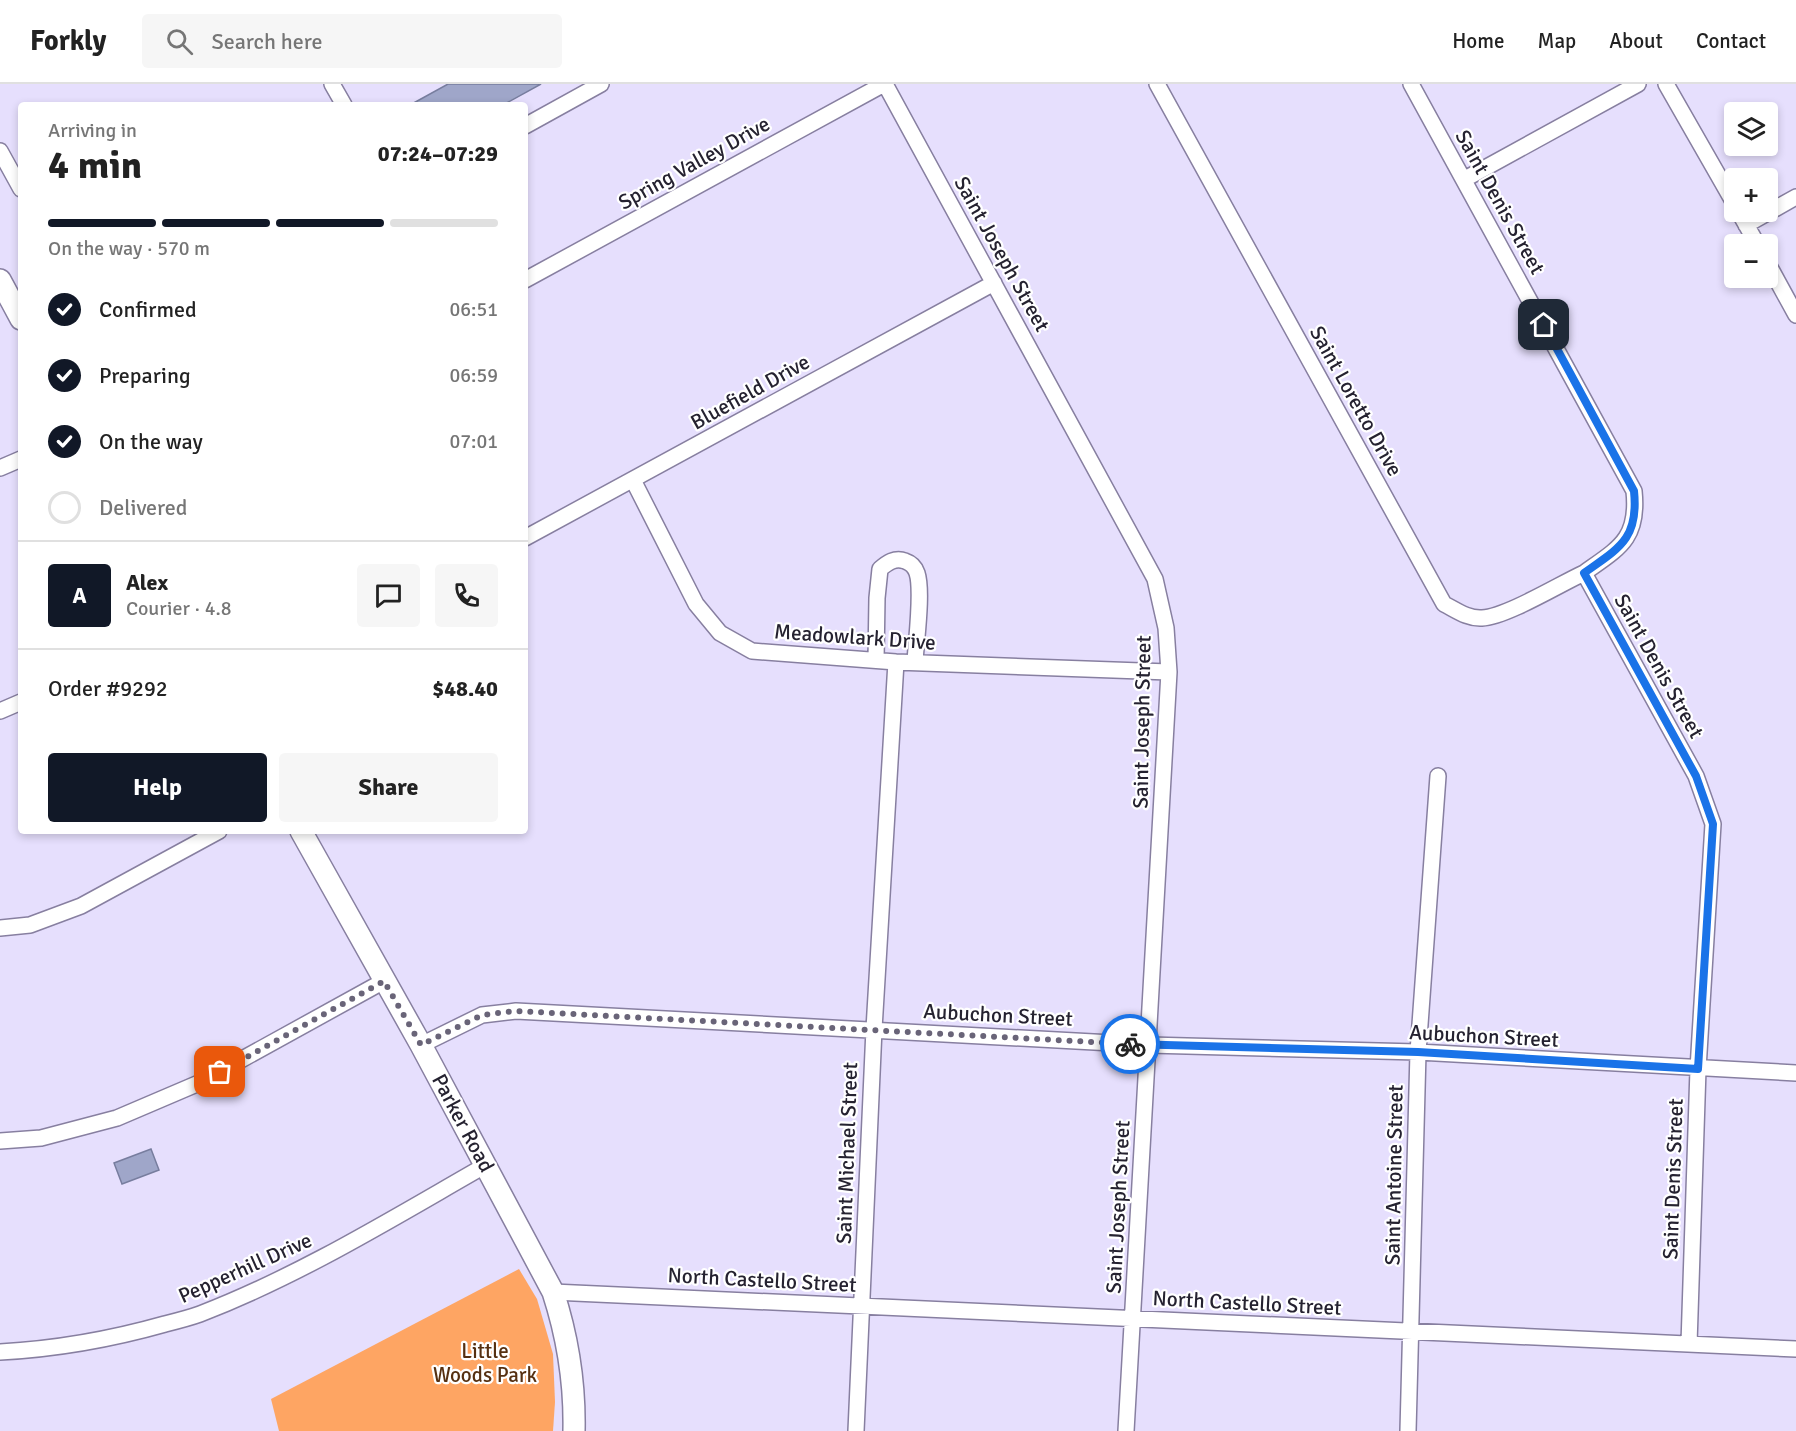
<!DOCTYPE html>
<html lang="en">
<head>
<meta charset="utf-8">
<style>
  body { margin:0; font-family:Signika,sans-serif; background:#f6f6f6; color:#222; height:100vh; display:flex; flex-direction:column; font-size:22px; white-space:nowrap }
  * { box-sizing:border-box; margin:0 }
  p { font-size:20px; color:#767676 }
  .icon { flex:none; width:33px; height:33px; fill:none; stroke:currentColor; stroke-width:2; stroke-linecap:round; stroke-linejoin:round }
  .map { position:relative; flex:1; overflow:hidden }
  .drawer { position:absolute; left:18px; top:18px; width:510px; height:732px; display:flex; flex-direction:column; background:#fff; border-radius:6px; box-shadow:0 3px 9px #0003 }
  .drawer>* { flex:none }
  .buttons { position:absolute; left:1724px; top:18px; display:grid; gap:12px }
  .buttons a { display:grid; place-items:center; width:54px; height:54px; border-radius:6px; background:#fff; box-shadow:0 3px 9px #0003; font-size:30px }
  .pin { position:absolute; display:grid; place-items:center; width:51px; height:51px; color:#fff; margin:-26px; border-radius:12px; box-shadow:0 3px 9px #0006 }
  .courier { position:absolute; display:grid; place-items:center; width:60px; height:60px; margin:-30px; border:4px solid #1a73e8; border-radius:50%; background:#fff; color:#222; box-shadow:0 2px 8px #0007 }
  .headline em { font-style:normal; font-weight:700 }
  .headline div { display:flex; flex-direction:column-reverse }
  .headline { display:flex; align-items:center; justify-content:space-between; height:102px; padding:0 30px }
  h1 { font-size:39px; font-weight:700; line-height:45px }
  .bar { display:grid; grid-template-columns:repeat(4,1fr); gap:9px 6px; align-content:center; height:72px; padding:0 30px }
  .bar i { height:8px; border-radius:4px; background:#e0e0e0 }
  .bar .active { background:#111827 }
  .bar p { grid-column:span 4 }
  .line { display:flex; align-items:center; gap:15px; padding:0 30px; border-top:2px solid #e0e0e0 }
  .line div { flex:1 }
  .round { display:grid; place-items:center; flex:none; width:63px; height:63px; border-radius:6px; background:#f6f6f6 }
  ol { padding:0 30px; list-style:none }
  li { display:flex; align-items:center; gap:18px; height:66px }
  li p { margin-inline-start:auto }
  li .icon { padding:6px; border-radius:50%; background:#111827; color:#fff; stroke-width:4 }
  li:last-child { color:#767676 }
  li i { width:33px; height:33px; border:3px solid #e0e0e0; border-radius:50% }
  .primary-button { display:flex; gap:12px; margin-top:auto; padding:12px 30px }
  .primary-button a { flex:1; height:69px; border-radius:6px; background:#111827; color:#fff; font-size:24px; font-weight:700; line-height:69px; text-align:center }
  .primary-button a+a { background:#f6f6f6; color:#222 }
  header { display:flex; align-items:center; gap:36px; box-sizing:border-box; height:84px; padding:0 30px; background:#fff; border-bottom:2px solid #e0e0e0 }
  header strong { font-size:28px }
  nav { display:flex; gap:33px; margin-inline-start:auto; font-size:21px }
  .search { width:420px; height:54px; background:#f6f6f6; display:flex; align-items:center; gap:15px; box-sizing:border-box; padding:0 21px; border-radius:6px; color:#767676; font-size:22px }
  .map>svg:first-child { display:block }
  .green { fill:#fea563 }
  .building { fill:#9fa6c9; stroke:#777d9e; stroke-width:1.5 }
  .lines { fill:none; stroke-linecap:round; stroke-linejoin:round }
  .street-casing { stroke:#877fa0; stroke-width:18 }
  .secondary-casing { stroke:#877fa0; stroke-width:24 }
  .street { stroke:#fff; stroke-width:15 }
  .secondary { stroke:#fff; stroke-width:21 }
  .done { stroke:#696478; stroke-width:6; stroke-dasharray:0 10.8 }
  .route { stroke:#1a73e8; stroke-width:8 }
  .labels { text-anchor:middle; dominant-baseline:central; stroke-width:4.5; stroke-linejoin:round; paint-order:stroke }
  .street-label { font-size:21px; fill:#252230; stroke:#fff }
  .park-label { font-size:21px; fill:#563011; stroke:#fff }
</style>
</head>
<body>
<header>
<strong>Forkly</strong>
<div class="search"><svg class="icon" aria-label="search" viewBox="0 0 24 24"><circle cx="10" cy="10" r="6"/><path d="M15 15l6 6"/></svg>Search here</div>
<nav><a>Home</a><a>Map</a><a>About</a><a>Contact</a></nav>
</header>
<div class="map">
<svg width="1796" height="1347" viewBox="0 0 1796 1347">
  <rect width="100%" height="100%" fill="#e6dffd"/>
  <path class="green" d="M519,1185L537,1215L553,1270L555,1318L553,1347H279L271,1315Z"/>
  <path class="building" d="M448,0H541L503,21H410Z
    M151,1065L159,1086L122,1100L114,1079Z"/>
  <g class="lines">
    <g class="street-casing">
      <path id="street" d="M332,0L344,21
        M885,0L1155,495L1166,544L1169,588L1126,1347
        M1157,0L1444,520C1456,526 1468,535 1482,534C1506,533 1560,500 1584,489
        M1411,0L1634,407C1639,455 1619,464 1584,489L1696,692L1713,740L1698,985L1689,1260
        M1666,0L1734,119
        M525,42L601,0
        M0,67L21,105
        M1465,95L1638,0
        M1739,128L1757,160
        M1746,141L1796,113
        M1767,178L1796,231
        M525,196L884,0
        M0,384L21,375
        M633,396L696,520L720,549L752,567L896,578L1169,588
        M525,454L994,199
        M876,576L877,514L880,485C887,479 895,473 905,477C911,479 915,483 917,489C923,507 916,557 915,578
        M0,627L21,618
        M0,844L30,841L81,822L219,747
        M421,961L482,931L516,927L1149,961L1418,968L1796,989
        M0,1057L41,1054L117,1034L199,999L384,897
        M553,1208L1796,1265
        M0,1268C56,1265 112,1255 165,1240C177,1237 189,1234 200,1230C301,1191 393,1134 486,1081
        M856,1347L874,945L896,578
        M1408,1347L1418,968L1438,692"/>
    </g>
    <g class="secondary-casing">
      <path id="secondary" d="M0,196L21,235
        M301,747L421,961L553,1208C568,1254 575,1298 574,1347"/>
    </g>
    <use href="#street" class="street"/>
    <use href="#secondary" class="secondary"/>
  </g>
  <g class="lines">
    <path class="done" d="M220,988L384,897L421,961L482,931L516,927L1130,960"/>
    <path class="route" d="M1130,960L1418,968L1698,985L1713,740L1696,692L1584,489C1619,464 1639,455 1634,407L1544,241"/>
  </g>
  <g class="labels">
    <g class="street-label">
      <text transform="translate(694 79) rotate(-29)">Spring Valley Drive</text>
      <text transform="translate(1500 118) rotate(61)">Saint Denis Street</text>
      <text transform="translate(1002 170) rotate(61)">Saint Joseph Street</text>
      <text transform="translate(750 308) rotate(-29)">Bluefield Drive</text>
      <text transform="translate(1356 317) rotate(61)">Saint Loretto Drive</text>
      <text transform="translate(855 553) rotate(4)">Meadowlark Drive</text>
      <text transform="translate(1659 582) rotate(61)">Saint Denis Street</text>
      <text transform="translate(1142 638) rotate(-89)">Saint Joseph Street</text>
      <text transform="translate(998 931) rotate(3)">Aubuchon Street</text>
      <text transform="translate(1484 952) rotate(3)">Aubuchon Street</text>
      <text transform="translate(463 1039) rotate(62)">Parker Road</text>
      <text transform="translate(847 1069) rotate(-88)">Saint Michael Street</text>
      <text transform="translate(1394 1091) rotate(-89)">Saint Antoine Street</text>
      <text transform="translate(1673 1095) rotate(-88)">Saint Denis Street</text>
      <text transform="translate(1118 1123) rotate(-87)">Saint Joseph Street</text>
      <text transform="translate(245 1184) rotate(-24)">Pepperhill Drive</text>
      <text transform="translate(762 1196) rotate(3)">North Castello Street</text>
      <text transform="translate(1247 1219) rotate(3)">North Castello Street</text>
    </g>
    <g class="park-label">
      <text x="485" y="1267">Little<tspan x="485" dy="24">Woods Park</tspan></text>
    </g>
  </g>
</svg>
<div class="buttons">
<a><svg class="icon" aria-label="layers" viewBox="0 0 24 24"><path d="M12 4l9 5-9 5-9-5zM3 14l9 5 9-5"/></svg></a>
<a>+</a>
<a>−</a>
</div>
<div class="pin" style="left:220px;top:988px;background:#ea580c"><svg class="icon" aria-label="bag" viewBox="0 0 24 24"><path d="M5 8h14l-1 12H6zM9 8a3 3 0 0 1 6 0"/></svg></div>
<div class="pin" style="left:1544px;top:241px;background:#1f2937"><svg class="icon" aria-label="home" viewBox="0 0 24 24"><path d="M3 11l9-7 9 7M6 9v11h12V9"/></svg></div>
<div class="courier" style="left:1130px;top:960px"><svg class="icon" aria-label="bike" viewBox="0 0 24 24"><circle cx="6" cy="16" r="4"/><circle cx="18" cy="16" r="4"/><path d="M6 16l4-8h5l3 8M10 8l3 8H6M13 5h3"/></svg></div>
<section class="drawer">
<div class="headline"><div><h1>4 min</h1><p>Arriving in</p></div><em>07:24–07:29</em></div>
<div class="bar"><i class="active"></i><i class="active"></i><i class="active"></i><i></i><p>On the way · 570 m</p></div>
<ol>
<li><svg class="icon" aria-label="check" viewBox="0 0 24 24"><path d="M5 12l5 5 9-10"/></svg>Confirmed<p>06:51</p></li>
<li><svg class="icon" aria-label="check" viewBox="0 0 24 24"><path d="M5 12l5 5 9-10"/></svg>Preparing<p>06:59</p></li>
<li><svg class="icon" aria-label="check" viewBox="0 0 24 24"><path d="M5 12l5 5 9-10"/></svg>On the way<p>07:01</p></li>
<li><i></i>Delivered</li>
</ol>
<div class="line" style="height:108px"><b class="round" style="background:#111827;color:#fff">A</b><div><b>Alex</b><p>Courier · 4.8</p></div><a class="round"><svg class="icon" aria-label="chat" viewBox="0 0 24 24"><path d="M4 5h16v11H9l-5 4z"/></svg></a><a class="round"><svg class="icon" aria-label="phone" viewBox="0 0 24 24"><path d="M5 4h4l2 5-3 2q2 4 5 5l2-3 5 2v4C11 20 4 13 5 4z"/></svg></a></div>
<div class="line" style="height:78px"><div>Order #9292</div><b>$48.40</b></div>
<div class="primary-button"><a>Help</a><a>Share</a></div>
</section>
</div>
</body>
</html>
